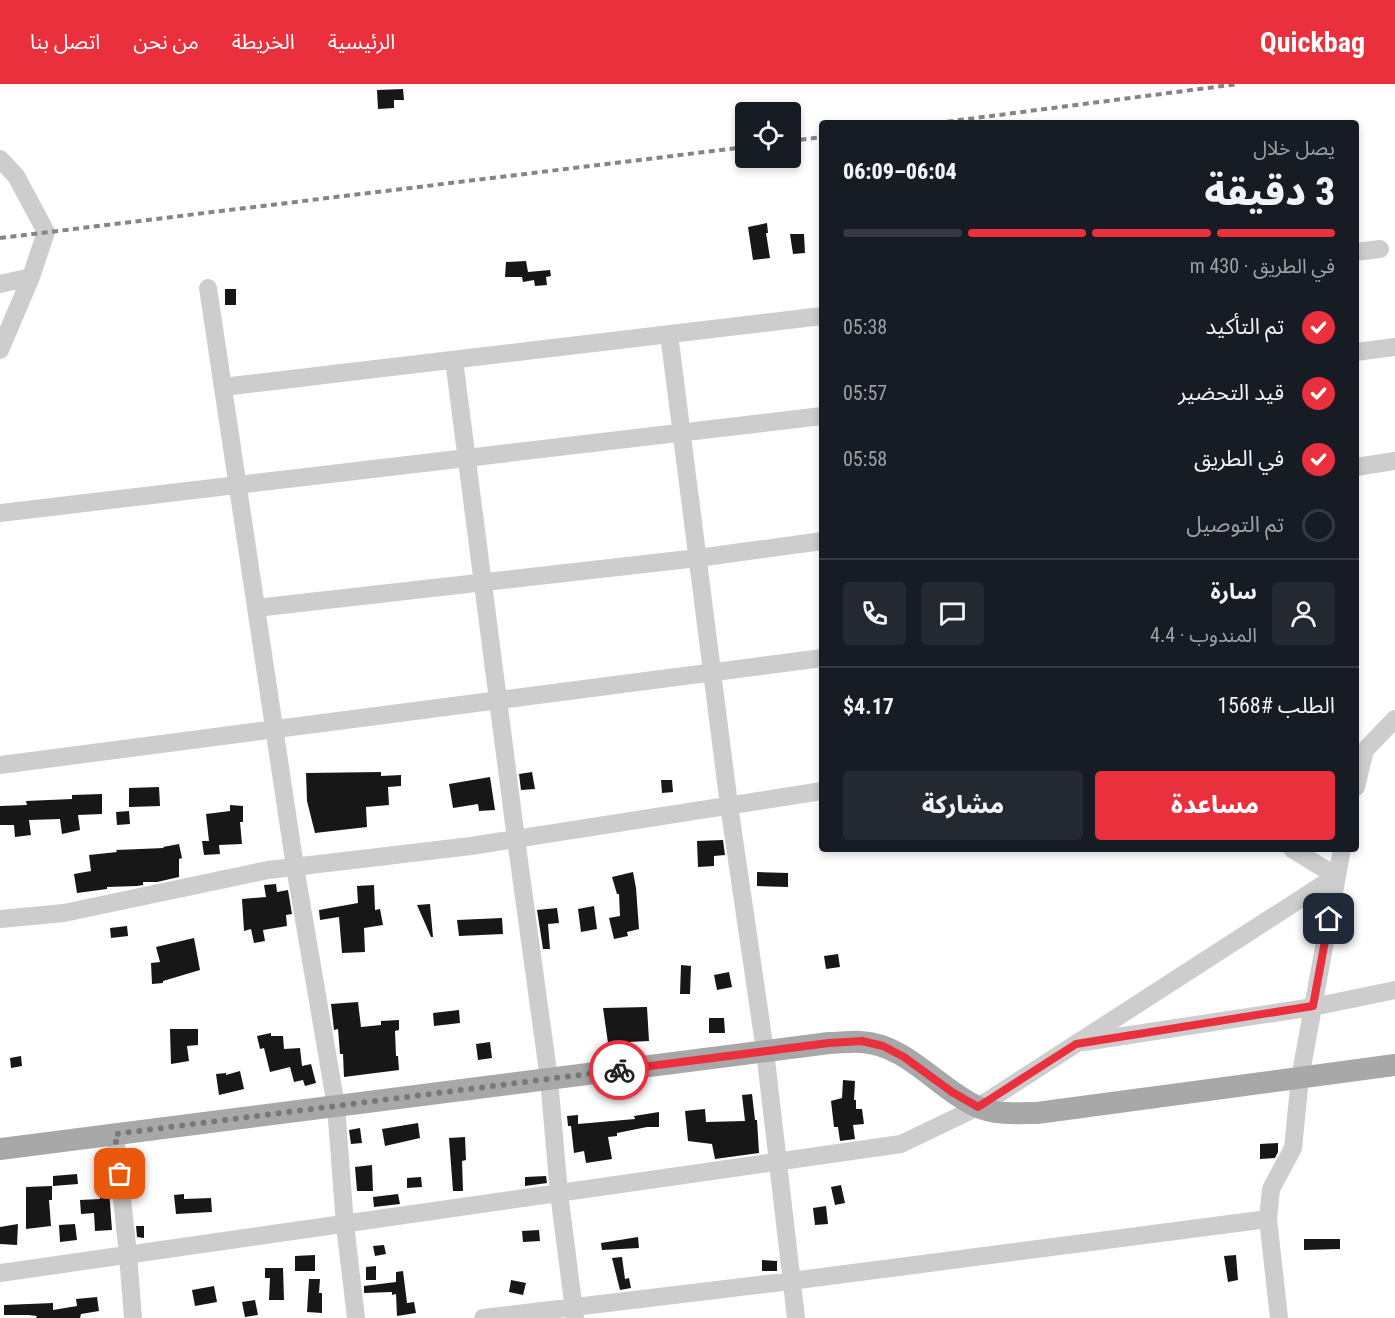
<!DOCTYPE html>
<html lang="ar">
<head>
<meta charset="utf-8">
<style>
  body { margin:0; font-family:"Roboto Condensed","Noto Sans Arabic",sans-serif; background:#242831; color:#f1f3f6; direction:rtl; height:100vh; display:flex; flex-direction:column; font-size:22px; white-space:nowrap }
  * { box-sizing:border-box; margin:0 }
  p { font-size:20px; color:#9ea1a6 }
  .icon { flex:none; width:33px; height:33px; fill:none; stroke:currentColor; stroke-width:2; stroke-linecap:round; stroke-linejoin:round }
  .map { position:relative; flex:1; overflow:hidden; direction:ltr }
  .sheet { position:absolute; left:819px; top:36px; width:540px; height:732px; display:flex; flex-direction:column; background:#171b24; border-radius:6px; box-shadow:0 3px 9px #0003; direction:rtl }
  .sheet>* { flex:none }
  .fabs { position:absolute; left:735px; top:18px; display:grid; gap:12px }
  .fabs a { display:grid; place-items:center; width:66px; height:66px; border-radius:6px; background:#171b24; box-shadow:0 3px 9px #0003; font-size:30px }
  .pin { position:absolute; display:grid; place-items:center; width:51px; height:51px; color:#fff; margin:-26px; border-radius:12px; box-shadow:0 3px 9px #0006 }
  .courier { position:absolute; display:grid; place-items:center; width:60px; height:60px; margin:-30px; border:4px solid #ea2f3d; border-radius:50%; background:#fff; color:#222; box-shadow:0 2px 8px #0007 }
  .headline em { font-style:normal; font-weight:800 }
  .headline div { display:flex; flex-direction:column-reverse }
  .headline { display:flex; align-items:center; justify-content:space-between; height:102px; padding:0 24px }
  h1 { font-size:39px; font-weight:800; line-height:45px }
  .bar { display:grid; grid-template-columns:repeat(4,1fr); gap:9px 6px; align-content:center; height:72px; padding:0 24px }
  .bar i { height:8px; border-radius:4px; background:#363941 }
  .bar .on { background:#ea2f3d }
  .bar p { grid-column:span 4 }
  .line { display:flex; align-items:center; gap:15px; padding:0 24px; border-top:2px solid #363941 }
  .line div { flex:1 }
  .round { display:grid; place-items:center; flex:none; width:63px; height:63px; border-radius:6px; background:#242831 }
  ol { padding:0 24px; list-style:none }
  li { display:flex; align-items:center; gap:18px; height:66px }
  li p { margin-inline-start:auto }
  li .icon { padding:6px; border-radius:50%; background:#ea2f3d; color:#fff; stroke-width:4 }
  li:last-child { color:#9ea1a6 }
  li i { width:33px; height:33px; border:3px solid #363941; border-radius:50% }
  .cta { display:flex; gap:12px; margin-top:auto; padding:12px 24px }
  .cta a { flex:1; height:69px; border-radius:6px; background:#ea2f3d; color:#fff; font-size:24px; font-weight:800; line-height:69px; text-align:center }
  .cta a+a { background:#242831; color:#f1f3f6 }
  header { display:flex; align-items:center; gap:36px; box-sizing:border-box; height:84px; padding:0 30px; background:#ea2f3d; color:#fff }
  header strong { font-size:28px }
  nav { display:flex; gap:33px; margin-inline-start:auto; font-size:21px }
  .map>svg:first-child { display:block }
  .building { fill:#171717 }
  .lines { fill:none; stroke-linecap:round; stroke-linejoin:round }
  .minor { stroke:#cdcdcd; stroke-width:18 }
  .major { stroke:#a8a8a8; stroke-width:22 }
  .rail { stroke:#858585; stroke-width:4; stroke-dasharray:6 4.5; stroke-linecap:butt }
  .done { stroke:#787878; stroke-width:6; stroke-dasharray:0 10.8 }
  .route { stroke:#ea2f3d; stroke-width:8 }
</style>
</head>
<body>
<header>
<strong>Quickbag</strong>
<nav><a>الرئيسية</a><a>الخريطة</a><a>من نحن</a><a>اتصل بنا</a></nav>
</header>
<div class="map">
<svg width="1395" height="1234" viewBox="0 0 1395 1234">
  <rect width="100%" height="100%" fill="#fff"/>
  <path class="building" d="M403,5L404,16H394V24L378,25L377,6Z
    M767,139L768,149H766L770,174L753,176L748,143Z
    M790,150H804L805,169L793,170Z
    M526,177L528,188L550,186L551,192L546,193L547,201L535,202L534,196L523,198L522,193H505L506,178Z
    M225,205H236V221H225Z
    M381,688V692L401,691V702L388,703L389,721L366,723L367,743L315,749L307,717L306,689Z
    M532,688L535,705L521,706L519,690Z
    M490,693L495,726L479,727L478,720L453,724L449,700Z
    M661,696H672L673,708L662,709Z
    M159,703L160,722L129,723V704Z
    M102,710V730L78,731L80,746L62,750L60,735L29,736L31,751L15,753L14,741H0V722L27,721L26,717L72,715V711Z
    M230,721L243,722V738H240L242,760L219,761L220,770L204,771L202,757H209L206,730L230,727Z
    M129,727L130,740L117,741L116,728Z
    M723,756L725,771L714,772V782L698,783L697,757Z
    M179,760L182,774L179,775V793L157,798H143V801L137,802L107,803V805L77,809L74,790L91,787L89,771L117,768L116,766L164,764L163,763Z
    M633,788L636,804L639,845L627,848L628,852L614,855L609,834L620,832L619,810H617L612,793Z
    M757,788L788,789V803L757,802Z
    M276,800L277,808L288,806L292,830L286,831L287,842L263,846L265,857L254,859L251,845L244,847L242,815L266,813L264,801Z
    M374,801L375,826L380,825L383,841L364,844L365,868L342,869L339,833L320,836L319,826L358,819L357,802Z
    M430,820L433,853H431L417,821Z
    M594,822L597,845L581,848L578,825Z
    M557,824L559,839L548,840L550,865H543L537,826Z
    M502,834L503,850L459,852L457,836Z
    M127,842L128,852L111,854L110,844Z
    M194,854L200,886L163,897V899L152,900L151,879L160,878L156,863Z
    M838,870L840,883L826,885L824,872Z
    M681,881L691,882L690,910H680Z
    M729,888L732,903L717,906L714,891Z
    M358,918L361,943L381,941V937L399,936V946L395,947L396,972H398L399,986L344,993L343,970H340L338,945L334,946L331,920Z
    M647,923L649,957L608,959L603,924Z
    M459,926L460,939L434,942L433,929Z
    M709,934H724L725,949H709Z
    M170,945H198V961L187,962L189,977L171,980Z
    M271,949V952H283L284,965L300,964L302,982L311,980L316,999L305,1002L303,996L294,998L290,983L270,988L264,964L260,965L257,952Z
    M490,958L492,974L478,976L476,960Z
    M21,972L22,982L11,984L10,974Z
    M240,987L244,1005L219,1011L216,990L226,989V991Z
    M843,996L855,997L854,1016H856V1025H862L864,1040L853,1041L855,1055L840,1057L838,1043H834L831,1017L842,1014Z
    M752,1010L755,1036H757L759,1069L715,1075L712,1060L688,1057L685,1027L705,1025L706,1038L745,1037L742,1011Z
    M659,1028V1043H647L617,1049V1052L608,1053L612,1075L586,1079L584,1067L574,1069L571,1042H568L567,1032L578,1031V1040L635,1035L634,1032Z
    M418,1039L420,1054L385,1062L382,1045Z
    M360,1044L362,1059L351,1060L349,1046Z
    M465,1053L466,1076L462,1077L463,1107H453L449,1054Z
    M1278,1059V1068L1275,1074L1260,1075V1060Z
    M372,1081L373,1107H357L355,1083Z
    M77,1090L78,1100L53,1102V1092Z
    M546,1092L547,1099L525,1102V1093Z
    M99,1093H108L112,1146L95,1147L94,1129L81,1130L80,1116L100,1115Z
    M421,1093L422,1103L407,1104V1094Z
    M841,1101L845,1119L835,1121L831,1103Z
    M52,1102V1116H49L51,1142L26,1145V1103Z
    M184,1110V1115L211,1114L212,1128L176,1130L174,1111Z
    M398,1110L400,1120L374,1123L373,1113Z
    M826,1122L828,1140L815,1141L813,1124Z
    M18,1140L17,1161L0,1160V1143Z
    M75,1140L77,1156L60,1158L59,1141Z
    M136,1142H144V1154L137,1153Z
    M539,1146L540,1157L523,1158L522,1147Z
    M638,1153L639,1164L602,1166L601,1159Z
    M1304,1155H1340V1165L1304,1166Z
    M384,1161L386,1170L375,1172L373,1162Z
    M315,1171V1187H295V1172Z
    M1236,1171L1238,1196L1228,1198L1224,1172Z
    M622,1173L625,1195L629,1194L631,1204L620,1206L612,1174Z
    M762,1176L777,1177V1187H762Z
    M376,1182V1196H366V1183Z
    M265,1184H283L284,1216H269L270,1194H265Z
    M403,1187L407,1219L414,1218L416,1229L397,1232L396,1210L392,1211V1208L364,1209V1202L396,1198V1188Z
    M309,1195H320L319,1209H322V1229L307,1228Z
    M511,1196L526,1199L523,1211L509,1208Z
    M214,1202L217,1218L195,1222L192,1206Z
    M97,1213L99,1227L81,1230L80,1234H36L37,1232L28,1231H4V1221L53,1219V1226L77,1222L76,1215Z
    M255,1216L258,1231L245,1233L242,1218Z"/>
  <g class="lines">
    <path class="minor" d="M0,75L16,92L46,148L31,193L0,266
      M1356,168L1380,165
      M0,200L31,193
      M208,204L295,783L336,1022L345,1141L356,1234
      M669,250L729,721L765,967L796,1234
      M1356,268L1395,263
      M454,276L516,755L549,995L559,1109L575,1234
      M223,303L822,232
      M1356,383L1395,377
      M0,429L822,332
      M256,524L698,474L822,457
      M0,681L822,574
      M1356,703L1365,666L1395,635
      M1292,765L1336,792
      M0,835L64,829L268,786L471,762L822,707
      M1084,958L1313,923L1395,906
      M115,1050L128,1171L133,1234
      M0,1189L901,1060L978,1023L1336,792
      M483,1234L791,1197L1268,1135
      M1279,1234L1268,1135L1271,1105L1293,1064L1300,994L1342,765"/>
    <path class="major" d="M0,1065L829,959C839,959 851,957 861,958C906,960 938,1005 978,1023C996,1031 1017,1029 1037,1029L1395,981"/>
    <path class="rail" d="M937,39L1238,0
      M790,57L822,53
      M0,154L746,63"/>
  </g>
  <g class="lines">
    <path class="done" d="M120,1090L115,1050L619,986"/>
    <path class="route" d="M619,986L829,959L862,957L883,962L904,973L952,1008L978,1023L1076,960L1313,922L1329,835"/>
  </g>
</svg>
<div class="fabs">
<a><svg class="icon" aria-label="locate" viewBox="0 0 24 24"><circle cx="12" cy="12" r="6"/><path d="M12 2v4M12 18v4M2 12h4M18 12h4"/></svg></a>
</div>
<div class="pin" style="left:120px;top:1090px;background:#ea580c"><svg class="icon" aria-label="bag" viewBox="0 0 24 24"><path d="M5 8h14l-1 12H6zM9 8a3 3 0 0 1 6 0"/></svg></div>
<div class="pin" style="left:1329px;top:835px;background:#1f2937"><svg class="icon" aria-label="home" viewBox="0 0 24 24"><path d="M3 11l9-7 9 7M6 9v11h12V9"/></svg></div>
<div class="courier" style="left:619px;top:986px"><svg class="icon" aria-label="bike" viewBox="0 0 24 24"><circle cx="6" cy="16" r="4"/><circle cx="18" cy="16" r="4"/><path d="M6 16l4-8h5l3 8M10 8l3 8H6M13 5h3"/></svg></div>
<section class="sheet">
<div class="headline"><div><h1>3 دقيقة</h1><p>يصل خلال</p></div><em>06:04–06:09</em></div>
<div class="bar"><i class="on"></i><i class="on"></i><i class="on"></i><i></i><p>في الطريق · 430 m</p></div>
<ol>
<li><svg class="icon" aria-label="check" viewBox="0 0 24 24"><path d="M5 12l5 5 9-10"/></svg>تم التأكيد<p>05:38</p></li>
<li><svg class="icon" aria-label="check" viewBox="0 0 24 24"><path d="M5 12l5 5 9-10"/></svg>قيد التحضير<p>05:57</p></li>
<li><svg class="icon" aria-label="check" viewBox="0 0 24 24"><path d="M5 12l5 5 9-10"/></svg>في الطريق<p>05:58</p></li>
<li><i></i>تم التوصيل</li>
</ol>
<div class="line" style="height:108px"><a class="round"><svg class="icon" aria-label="person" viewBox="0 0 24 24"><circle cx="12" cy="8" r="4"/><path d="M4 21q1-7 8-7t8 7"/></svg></a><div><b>سارة</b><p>المندوب · 4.4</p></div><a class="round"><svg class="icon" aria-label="chat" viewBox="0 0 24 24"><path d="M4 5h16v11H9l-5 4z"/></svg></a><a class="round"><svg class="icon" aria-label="phone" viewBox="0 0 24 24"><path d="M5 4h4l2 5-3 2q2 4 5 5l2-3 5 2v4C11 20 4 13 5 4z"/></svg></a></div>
<div class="line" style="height:78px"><div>الطلب #1568</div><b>$4.17</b></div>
<div class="cta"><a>مساعدة</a><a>مشاركة</a></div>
</section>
</div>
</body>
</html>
